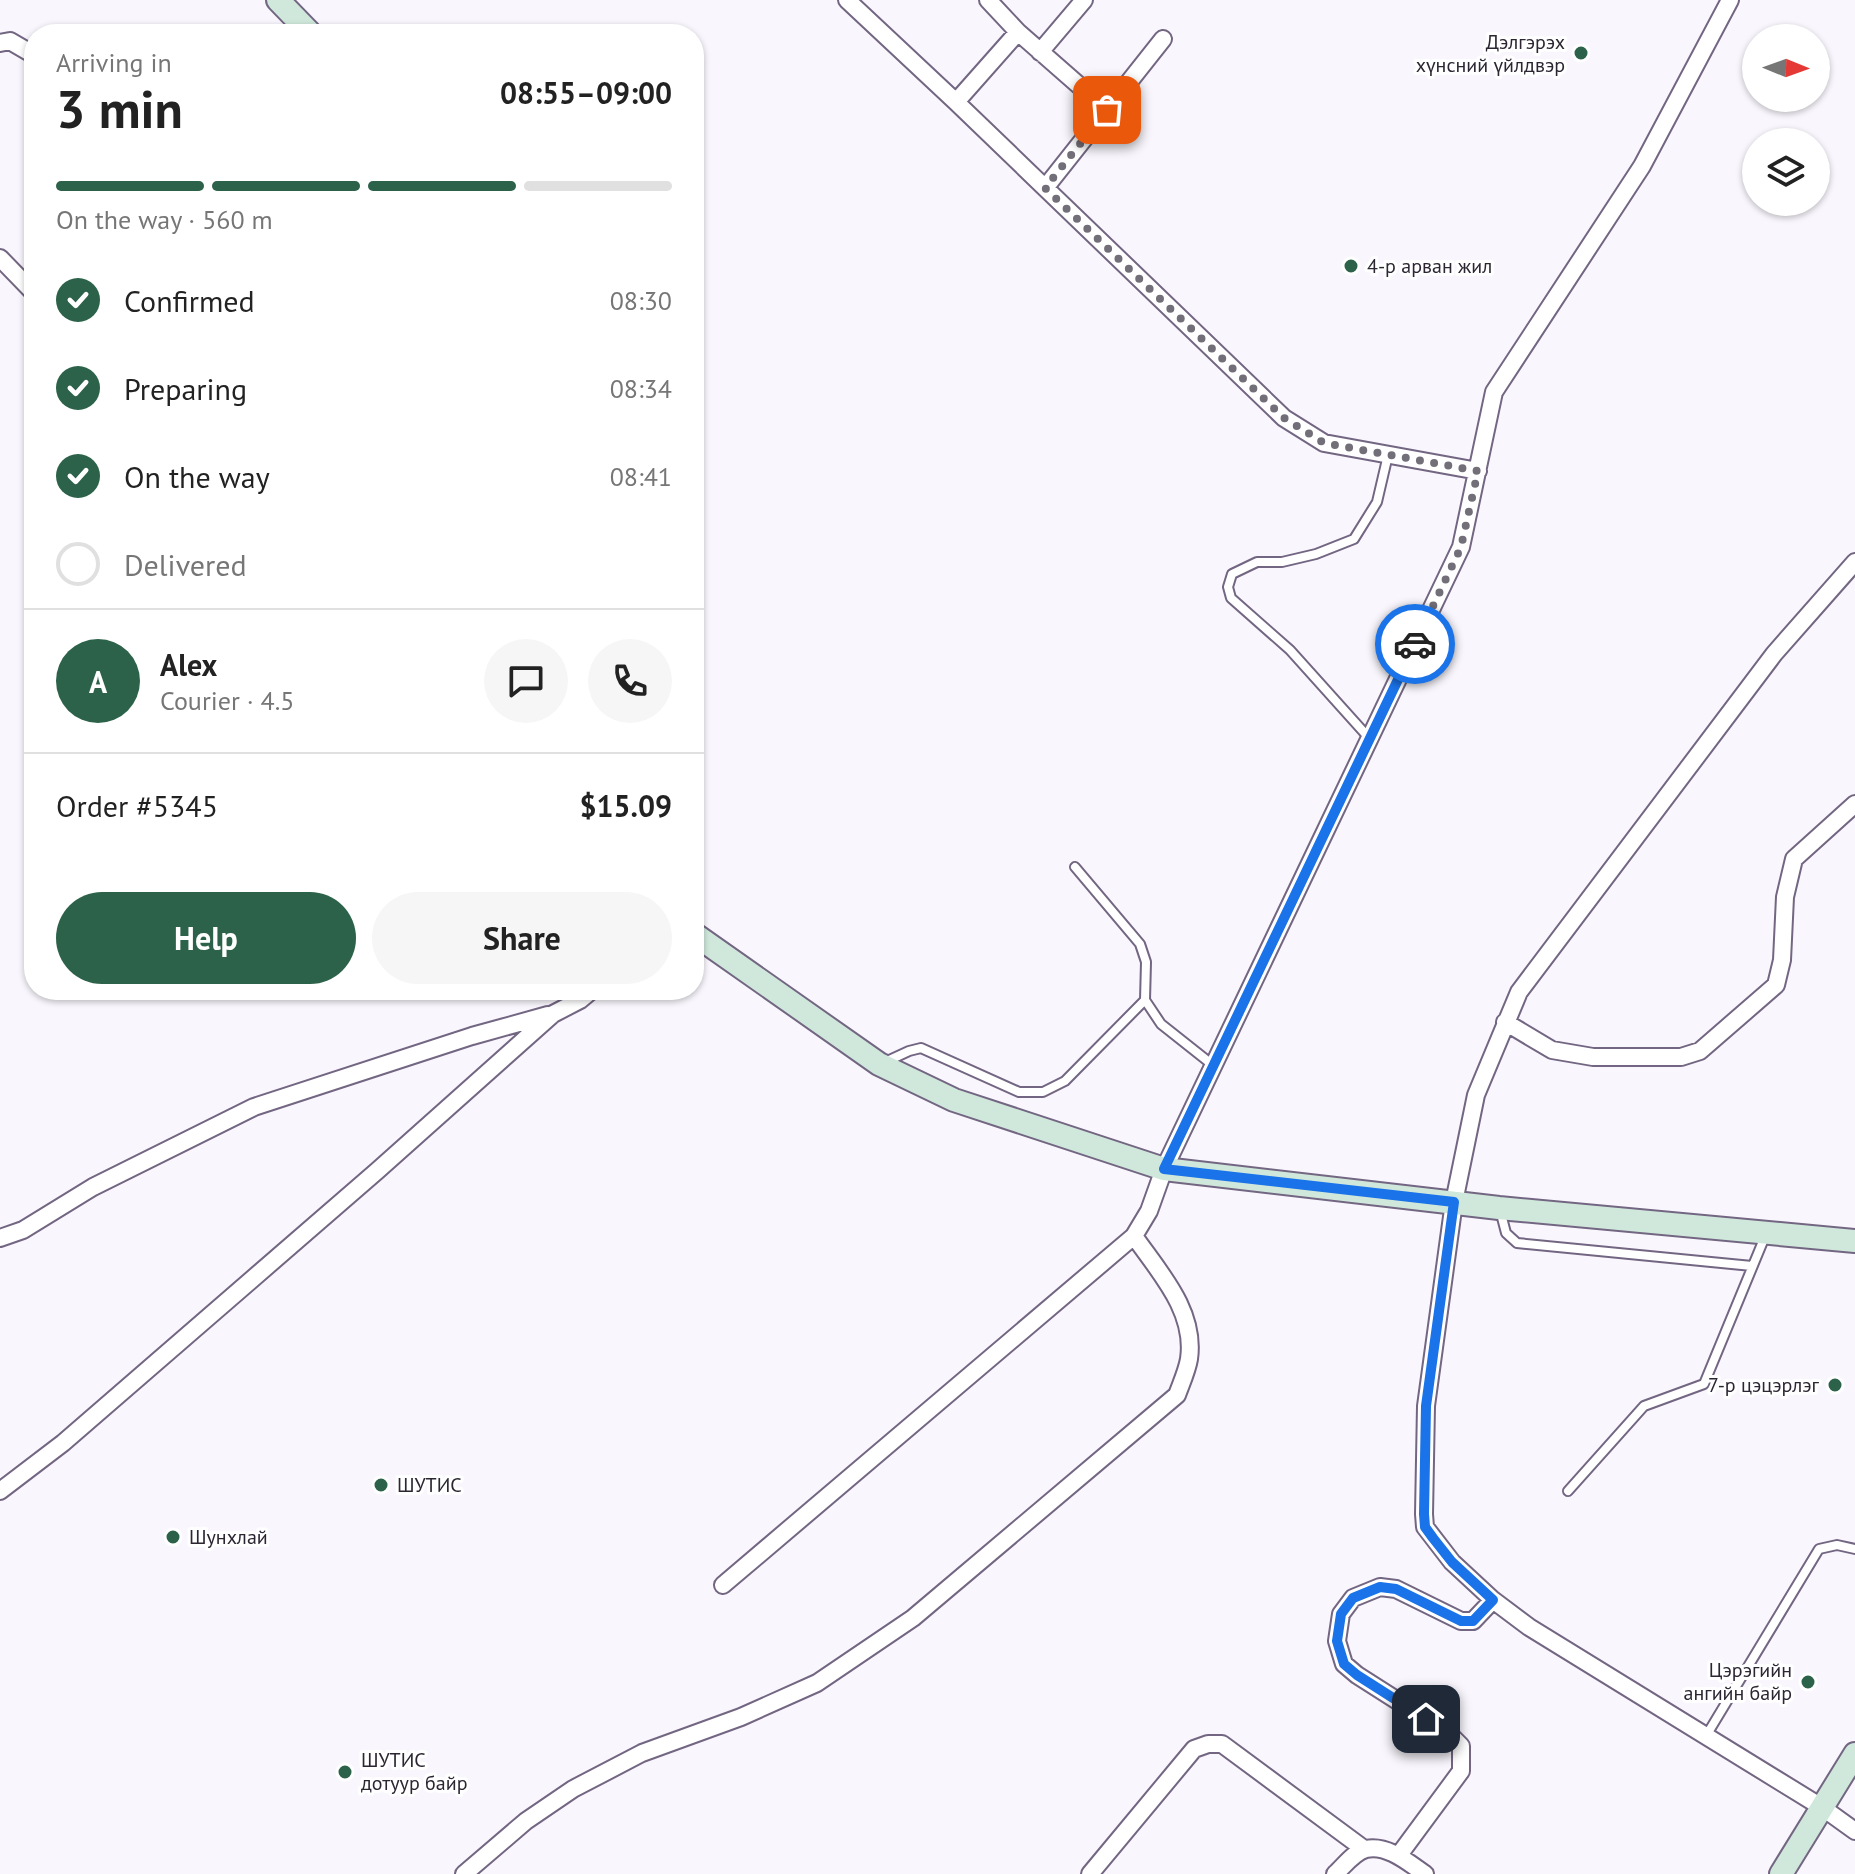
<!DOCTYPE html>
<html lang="en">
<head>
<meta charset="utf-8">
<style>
  body { margin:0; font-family:"PT Sans",sans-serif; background:#f6f6f6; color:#222; height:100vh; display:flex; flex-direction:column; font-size:30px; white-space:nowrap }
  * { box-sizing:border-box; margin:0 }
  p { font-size:26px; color:#767676 }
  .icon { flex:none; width:44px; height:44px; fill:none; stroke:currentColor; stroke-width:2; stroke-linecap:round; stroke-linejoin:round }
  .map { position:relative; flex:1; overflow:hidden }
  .panel { position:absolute; left:24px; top:24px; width:680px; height:976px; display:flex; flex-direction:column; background:#fff; border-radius:32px; box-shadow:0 2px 6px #0004 }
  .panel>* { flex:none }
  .needle { width:52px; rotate:91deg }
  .fabs { position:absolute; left:1742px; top:24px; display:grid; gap:16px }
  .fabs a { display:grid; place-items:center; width:88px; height:88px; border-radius:50%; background:#fff; box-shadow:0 2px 6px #0004; font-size:40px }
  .pin { position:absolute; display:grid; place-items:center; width:68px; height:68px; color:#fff; margin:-34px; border-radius:16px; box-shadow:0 4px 12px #0006 }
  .courier { position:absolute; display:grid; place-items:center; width:80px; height:80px; margin:-40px; border:6px solid #1a73e8; border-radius:50%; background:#fff; color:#222; box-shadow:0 2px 10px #0007 }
  .head em { font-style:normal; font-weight:600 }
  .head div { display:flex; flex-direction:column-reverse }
  .head { display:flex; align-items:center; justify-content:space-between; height:136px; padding:0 32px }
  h1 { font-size:52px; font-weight:600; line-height:60px }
  .bar { display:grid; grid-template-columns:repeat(4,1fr); gap:12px 8px; align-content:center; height:96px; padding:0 32px }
  .bar i { height:10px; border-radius:6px; background:#e0e0e0 }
  .bar .active { background:#2c6249 }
  .bar p { grid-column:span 4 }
  .line { display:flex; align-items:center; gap:20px; padding:0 32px; border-top:2px solid #e0e0e0 }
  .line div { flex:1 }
  .round { display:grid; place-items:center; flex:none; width:84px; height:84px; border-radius:42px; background:#f6f6f6 }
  ol { padding:0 32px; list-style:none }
  li { display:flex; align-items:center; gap:24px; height:88px }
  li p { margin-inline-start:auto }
  li .icon { padding:8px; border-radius:50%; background:#2c6249; color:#fff; stroke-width:4 }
  li:last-child { color:#767676 }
  li i { width:44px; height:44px; border:4px solid #e0e0e0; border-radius:50% }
  .primary-button { display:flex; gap:16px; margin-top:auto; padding:16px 32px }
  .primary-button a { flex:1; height:92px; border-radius:48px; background:#2c6249; color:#fff; font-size:32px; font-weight:600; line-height:92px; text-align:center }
  .primary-button a+a { background:#f6f6f6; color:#222 }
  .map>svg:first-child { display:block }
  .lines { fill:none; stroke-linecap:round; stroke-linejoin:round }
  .lane-casing { stroke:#736682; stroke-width:12 }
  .street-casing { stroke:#736682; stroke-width:20 }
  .secondary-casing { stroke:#736682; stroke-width:26 }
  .lane { stroke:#fff; stroke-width:8 }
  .street { stroke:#fff; stroke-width:16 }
  .secondary { stroke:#d0e8dc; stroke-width:22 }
  .done { stroke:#736f79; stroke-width:8; stroke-dasharray:0 14.4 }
  .route { stroke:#1a73e8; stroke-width:10 }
  .poi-dot { fill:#2c6249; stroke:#fff; stroke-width:3 }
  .labels { text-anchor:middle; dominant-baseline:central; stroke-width:6; stroke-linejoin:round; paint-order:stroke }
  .poi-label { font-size:20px; fill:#2b2632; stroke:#fff; text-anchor:start }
</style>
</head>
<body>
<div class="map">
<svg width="1855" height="1874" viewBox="0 0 1855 1874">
  <rect width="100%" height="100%" fill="#f9f7fd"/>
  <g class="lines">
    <g class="lane-casing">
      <path id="lane" d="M1370,739L1290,650L1231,598L1228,587L1232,574L1257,562H1282L1316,554L1354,539L1377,502L1388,455
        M1075,867L1140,944L1146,962L1145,1000L1161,1024L1214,1066
        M883,1063L909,1051L921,1048L1019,1092H1043L1065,1081L1145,1000
        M1500,1210L1506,1233L1517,1243L1752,1266
        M1568,1491L1644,1406L1704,1384L1766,1234
        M1706,1736L1819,1549L1837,1545L1855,1549"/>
    </g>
    <g class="street-casing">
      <path id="street" d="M847,0L956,102L1284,418L1324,443L1478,471
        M988,0L1018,32L1107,110
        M0,43L10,41L34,55
        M1040,52L1084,0
        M956,102L1018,32
        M1045,188L1163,39
        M0,258L34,293
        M1855,562L1774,654L1519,992L1476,1095L1454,1202L1426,1406L1424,1514L1425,1527L1452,1562L1493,1600L1529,1627L1823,1808L1855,1831
        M1505,1022L1552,1050L1593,1057H1681L1700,1051L1776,985L1782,960L1785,897L1794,859L1855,804
        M0,1238L23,1230L93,1187L254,1107L472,1036L548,1015
        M0,1491L63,1443L377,1171L553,1014L580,1000L592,990
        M723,1585L1134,1236L1149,1211L1164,1169L1461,547L1494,392L1642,166L1730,0
        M1399,1855L1461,1771V1746L1448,1733L1357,1675L1344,1664L1337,1641L1341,1614L1353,1598L1380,1587L1396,1589L1461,1621H1473L1493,1600
        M464,1874L526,1821L573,1789L642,1753L741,1717L817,1683L913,1618L1177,1395C1181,1384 1187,1371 1189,1359C1196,1311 1159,1272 1134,1236
        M1090,1874L1194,1749L1208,1744H1222L1364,1849
        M1335,1874C1344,1866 1354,1852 1366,1849C1387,1844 1409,1863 1425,1874"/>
    </g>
    <g class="secondary-casing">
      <path id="secondary" d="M278,0L311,34
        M694,934L879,1064L954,1100L1164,1169L1499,1208L1855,1241
        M1781,1874L1855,1754"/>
    </g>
    <use href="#lane" class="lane"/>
    <use href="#street" class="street"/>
    <use href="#secondary" class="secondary"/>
  </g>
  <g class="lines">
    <path class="done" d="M1107,110L1045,188L1284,418L1324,443L1478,471L1461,547L1415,644"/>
    <path class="route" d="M1415,644L1164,1169L1454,1202L1426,1406L1424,1514L1425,1527L1433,1538L1452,1562L1493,1600L1473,1621H1461L1396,1589L1380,1587L1353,1598L1341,1614L1337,1641L1344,1664L1357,1675L1426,1719"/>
  </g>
  <g class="poi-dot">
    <circle cx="1581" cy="53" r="8"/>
    <circle cx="1351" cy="266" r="8"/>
    <circle cx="1835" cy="1385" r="8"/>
    <circle cx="381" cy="1485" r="8"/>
    <circle cx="173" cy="1537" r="8"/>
    <circle cx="1808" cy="1682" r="8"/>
    <circle cx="345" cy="1772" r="8"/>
  </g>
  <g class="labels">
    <g class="poi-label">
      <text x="1565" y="42" text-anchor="end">Дэлгэрэх<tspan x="1565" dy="23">хүнсний үйлдвэр</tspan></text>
      <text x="1367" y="266">4-р арван жил</text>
      <text x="1819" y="1385" text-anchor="end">7-р цэцэрлэг</text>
      <text x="397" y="1485">ШУТИС</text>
      <text x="189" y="1537">Шунхлай</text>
      <text x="1792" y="1670" text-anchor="end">Цэрэгийн<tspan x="1792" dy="23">ангийн байр</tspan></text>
      <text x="361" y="1760">ШУТИС<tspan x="361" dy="23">дотуур байр</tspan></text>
    </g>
  </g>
</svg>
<div class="fabs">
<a><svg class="needle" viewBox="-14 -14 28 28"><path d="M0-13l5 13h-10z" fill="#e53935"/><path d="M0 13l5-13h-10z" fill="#767676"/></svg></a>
<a><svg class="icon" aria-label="layers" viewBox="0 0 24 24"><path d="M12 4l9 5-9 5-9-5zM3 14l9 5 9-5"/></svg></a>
</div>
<div class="pin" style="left:1107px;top:110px;background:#ea580c"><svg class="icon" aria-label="bag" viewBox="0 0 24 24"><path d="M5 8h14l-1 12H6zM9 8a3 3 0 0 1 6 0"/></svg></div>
<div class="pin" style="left:1426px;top:1719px;background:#1f2937"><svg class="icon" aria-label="home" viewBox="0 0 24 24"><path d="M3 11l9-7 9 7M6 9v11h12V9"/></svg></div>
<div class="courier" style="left:1415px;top:644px"><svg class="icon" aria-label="car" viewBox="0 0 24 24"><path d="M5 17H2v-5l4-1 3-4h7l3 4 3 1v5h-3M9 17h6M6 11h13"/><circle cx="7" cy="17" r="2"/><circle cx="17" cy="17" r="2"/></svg></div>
<section class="panel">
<div class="head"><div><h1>3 min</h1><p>Arriving in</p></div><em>08:55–09:00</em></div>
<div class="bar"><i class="active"></i><i class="active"></i><i class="active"></i><i></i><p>On the way · 560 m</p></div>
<ol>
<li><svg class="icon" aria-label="check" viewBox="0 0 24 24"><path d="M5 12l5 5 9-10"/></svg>Confirmed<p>08:30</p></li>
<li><svg class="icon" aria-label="check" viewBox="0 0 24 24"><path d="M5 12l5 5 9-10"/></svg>Preparing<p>08:34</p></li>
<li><svg class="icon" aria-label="check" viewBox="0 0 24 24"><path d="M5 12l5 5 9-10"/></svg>On the way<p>08:41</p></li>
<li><i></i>Delivered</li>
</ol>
<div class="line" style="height:144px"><b class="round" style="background:#2c6249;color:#fff">A</b><div><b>Alex</b><p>Courier · 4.5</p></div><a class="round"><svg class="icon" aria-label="chat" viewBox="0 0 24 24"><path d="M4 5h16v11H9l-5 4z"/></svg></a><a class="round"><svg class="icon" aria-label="phone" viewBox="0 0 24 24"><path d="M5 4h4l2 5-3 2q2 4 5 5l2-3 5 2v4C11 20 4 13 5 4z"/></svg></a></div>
<div class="line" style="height:104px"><div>Order #5345</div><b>$15.09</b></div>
<div class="primary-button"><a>Help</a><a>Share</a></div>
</section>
</div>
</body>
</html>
